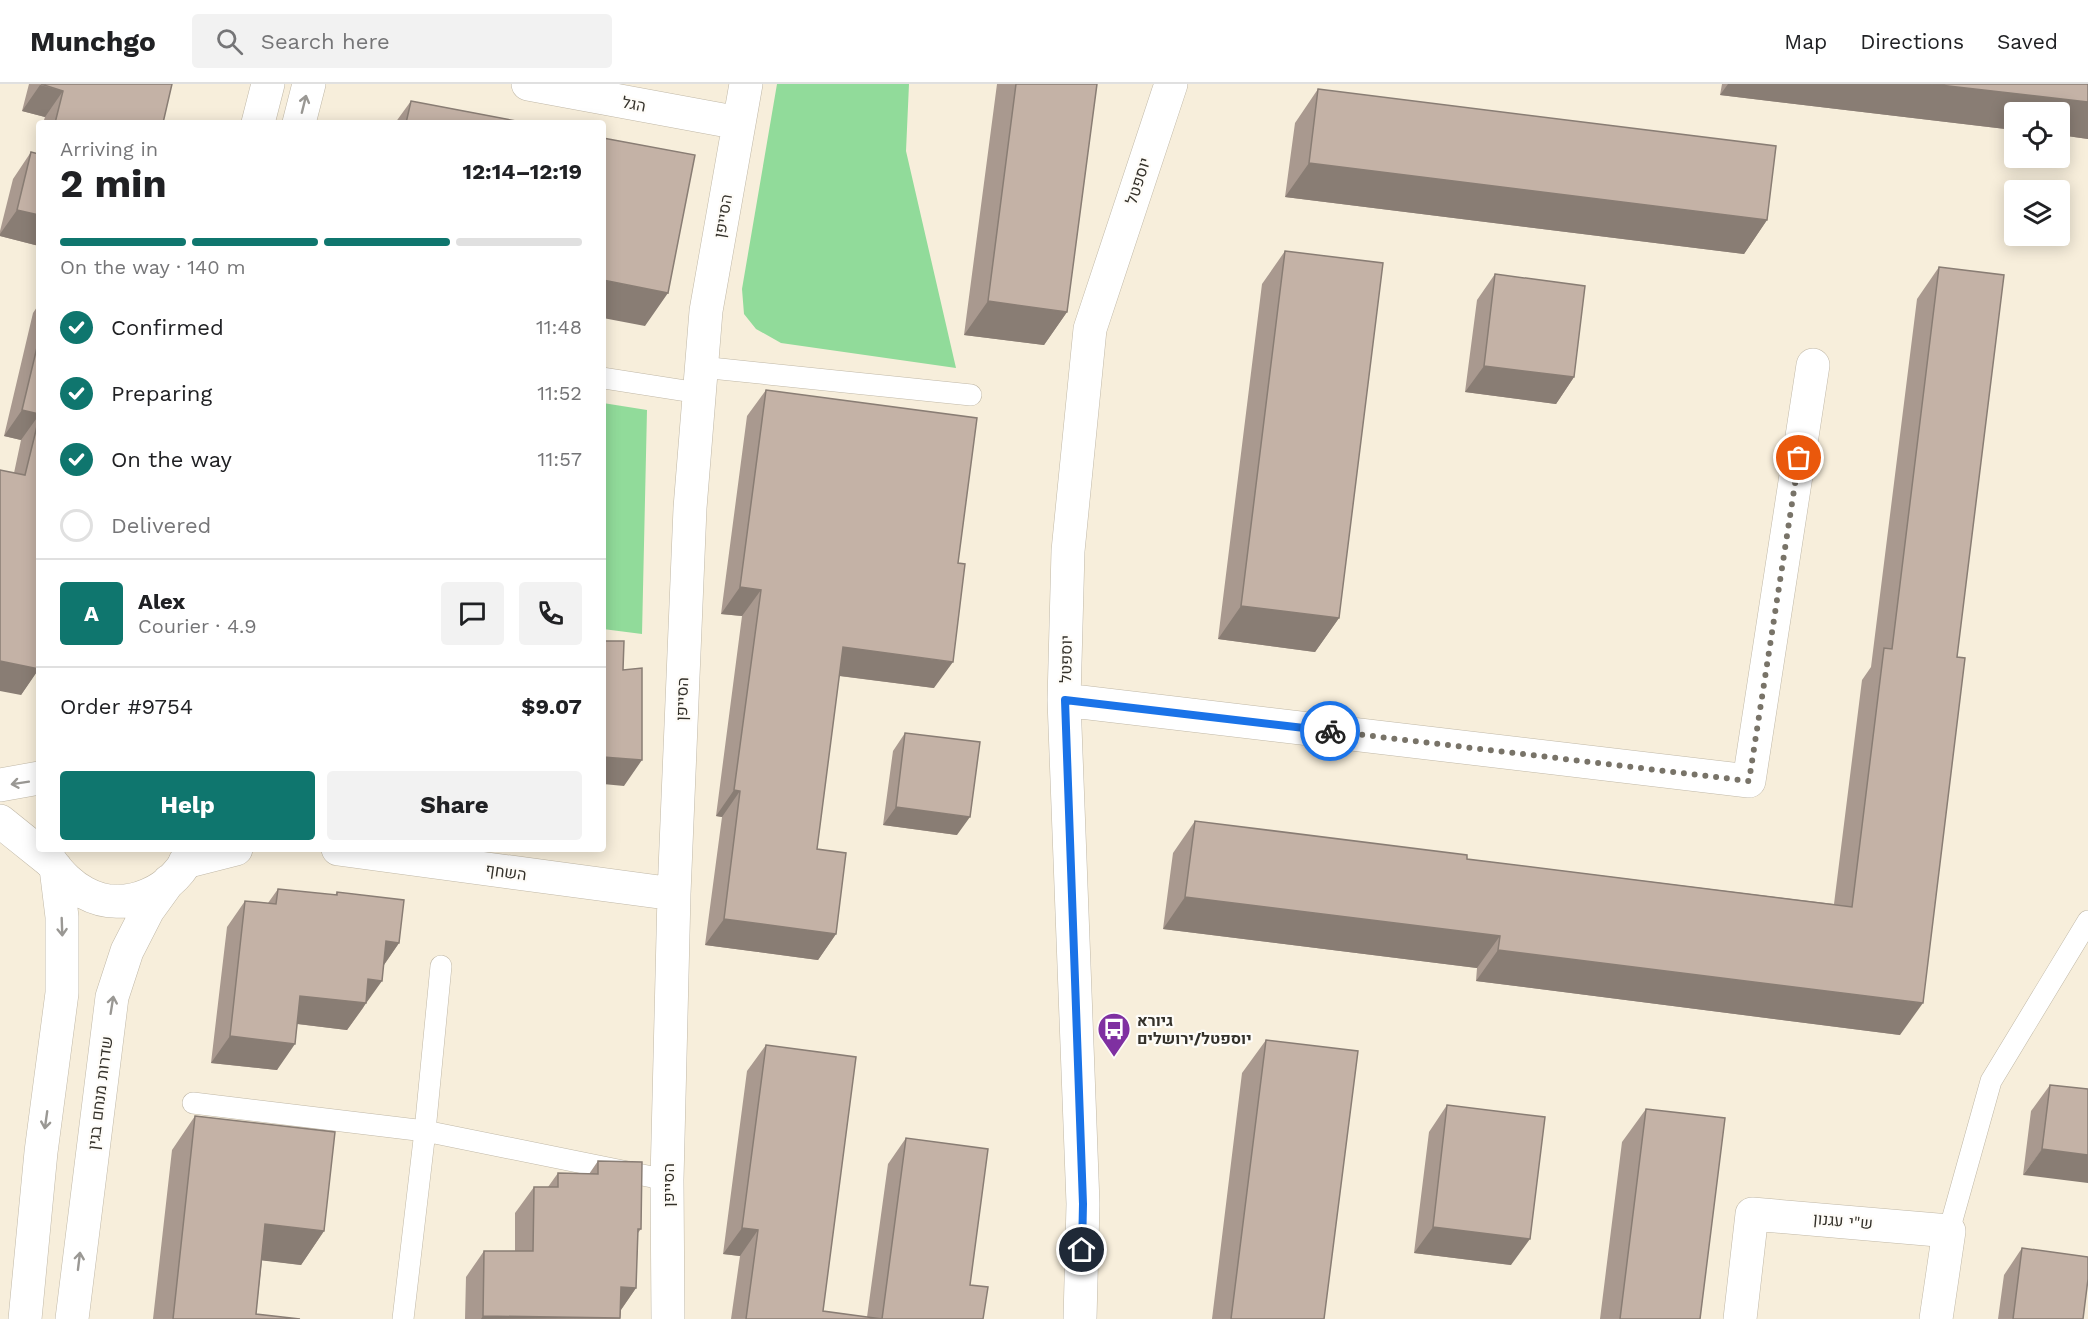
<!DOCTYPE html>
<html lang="en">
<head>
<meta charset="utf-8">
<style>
  body { margin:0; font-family:"Work Sans",Heebo,sans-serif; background:#f2f2f2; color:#202124; height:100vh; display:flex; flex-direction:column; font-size:22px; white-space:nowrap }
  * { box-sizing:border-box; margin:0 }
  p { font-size:20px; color:#757577 }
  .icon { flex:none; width:33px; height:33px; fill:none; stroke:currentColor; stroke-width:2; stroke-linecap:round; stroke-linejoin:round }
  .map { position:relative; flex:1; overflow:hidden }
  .details { position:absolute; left:36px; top:36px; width:570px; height:732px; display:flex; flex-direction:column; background:#fff; border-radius:6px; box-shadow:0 3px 15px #0003 }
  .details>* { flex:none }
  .fabs { position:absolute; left:2004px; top:18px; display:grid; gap:12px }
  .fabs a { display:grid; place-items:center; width:66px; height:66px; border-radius:6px; background:#fff; box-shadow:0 3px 15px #0003; font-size:30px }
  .pin { position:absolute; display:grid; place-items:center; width:51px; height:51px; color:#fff; margin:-26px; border:3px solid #fff; border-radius:50%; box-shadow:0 2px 6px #0007 }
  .courier { position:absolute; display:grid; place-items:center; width:60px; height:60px; margin:-30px; border:4px solid #1a73e8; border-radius:50%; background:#fff; color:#222; box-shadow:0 2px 8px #0007 }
  .overview em { font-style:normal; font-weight:700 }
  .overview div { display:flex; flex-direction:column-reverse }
  .overview { display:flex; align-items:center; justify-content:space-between; height:102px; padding:0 24px }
  h1 { font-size:39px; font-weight:700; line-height:45px }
  .bar { display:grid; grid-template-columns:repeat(4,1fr); gap:9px 6px; align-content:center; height:72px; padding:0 24px }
  .bar i { height:8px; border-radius:4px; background:#e0e0e0 }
  .bar .selected { background:#0f766e }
  .bar p { grid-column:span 4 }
  .line { display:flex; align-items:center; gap:15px; padding:0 24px; border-top:2px solid #e0e0e0 }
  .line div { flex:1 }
  .round { display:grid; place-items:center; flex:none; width:63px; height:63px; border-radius:6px; background:#f2f2f2 }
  ol { padding:0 24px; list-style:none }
  li { display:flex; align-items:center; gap:18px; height:66px }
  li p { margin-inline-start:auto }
  li .icon { padding:6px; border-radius:50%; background:#0f766e; color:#fff; stroke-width:4 }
  li:last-child { color:#757577 }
  li i { width:33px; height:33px; border:3px solid #e0e0e0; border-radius:50% }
  .primary-button { display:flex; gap:12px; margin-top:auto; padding:12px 24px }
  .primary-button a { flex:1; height:69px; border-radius:6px; background:#0f766e; color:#fff; font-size:24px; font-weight:700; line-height:69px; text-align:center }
  .primary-button a+a { background:#f2f2f2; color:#202124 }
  header { display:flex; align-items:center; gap:36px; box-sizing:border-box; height:84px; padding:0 30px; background:#fff; border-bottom:2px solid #e0e0e0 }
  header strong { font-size:28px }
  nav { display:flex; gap:33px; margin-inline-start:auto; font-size:21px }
  .search { width:420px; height:54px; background:#f2f2f2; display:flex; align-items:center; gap:15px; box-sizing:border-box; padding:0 21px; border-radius:6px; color:#757577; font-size:22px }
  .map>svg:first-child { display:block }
  .green { fill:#91db9a }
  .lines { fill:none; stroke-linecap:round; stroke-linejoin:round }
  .lane-casing { stroke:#c0b8a7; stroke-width:22 }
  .street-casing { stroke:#c0b8a7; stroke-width:34 }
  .secondary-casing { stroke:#c0b8a7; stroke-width:34 }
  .lane { stroke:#fff; stroke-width:21 }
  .street { stroke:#fff; stroke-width:33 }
  .secondary { stroke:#fff; stroke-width:33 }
  .wall { fill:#a9998f }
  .shaded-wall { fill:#897d74 }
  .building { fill:#c4b2a6; stroke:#897d74; stroke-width:1.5 }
  .oneway { stroke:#9a9894 }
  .done { stroke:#787368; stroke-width:6; stroke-dasharray:0 10.8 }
  .route { stroke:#1a73e8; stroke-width:8 }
  .labels { text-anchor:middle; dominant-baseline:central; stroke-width:4.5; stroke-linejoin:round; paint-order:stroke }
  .street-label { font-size:16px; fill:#34312a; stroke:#fefcf8 }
  .poi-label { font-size:16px; font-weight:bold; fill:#34312a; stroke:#fefcf8; text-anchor:start }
</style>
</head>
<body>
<header>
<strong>Munchgo</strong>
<div class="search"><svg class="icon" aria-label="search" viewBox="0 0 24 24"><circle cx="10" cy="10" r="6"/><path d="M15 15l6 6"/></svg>Search here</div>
<nav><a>Map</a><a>Directions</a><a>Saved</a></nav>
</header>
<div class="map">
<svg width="2088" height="1235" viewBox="0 0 2088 1235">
  <rect width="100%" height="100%" fill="#f7eedb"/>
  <path class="green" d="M777,0H909L906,67L956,284L781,259L756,245L744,230L742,205Z
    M603,319L647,326L642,550L603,545Z"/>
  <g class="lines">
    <g class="lane-casing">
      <path id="lane" d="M701,283L971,311
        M603,294L699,309
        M193,1019L425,1047L667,1096
        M1949,1147L1991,997L2088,837
        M403,1235L425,1047L441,882"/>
    </g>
    <g class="street-casing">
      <path id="street" d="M528,0L739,39
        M1064,616L1749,697L1813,281
        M0,701L39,694
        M0,737L51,778
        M338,765L674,810
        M185,778L236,765
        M668,1235L667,1096L674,810L690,424L706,227L746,0
        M1080,1235L1083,1120L1064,616L1068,467L1090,245L1171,0
        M1740,1235L1752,1130L1949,1147L1936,1235"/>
    </g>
    <g class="secondary-casing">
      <path id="secondary" d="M258,39L268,0
        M299,39L309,0
        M51,778C61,791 70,801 85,809C125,831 177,807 192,765
        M25,1235L41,1068L62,909V833L56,784
        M72,1235L112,913L127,867L148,826L169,797"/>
    </g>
    <use href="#lane" class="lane"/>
    <use href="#street" class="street"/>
    <use href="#secondary" class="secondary"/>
  </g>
  <path class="wall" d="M29,0H172L163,39H43L45,33L22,27Z
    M997,0H1097L1067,228L1044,261L964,251Z
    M1722,0H2088V55L2060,51V28H2014V46L1720,11Z
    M1318,5L1767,136L1744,170L1285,113L1295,39Z
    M411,17L527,39H395Z
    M39,57V162L0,152V147L13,95L31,68L36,70Z
    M1285,167L1339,534L1315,568L1218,555L1262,200Z
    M1939,183L1900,951L1476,897L1477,884L1163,845L1173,769L1195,737L1467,775L1834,820L1862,596L1871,583L1917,215Z
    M1495,190L1574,293L1556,320L1465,308L1477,216Z
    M39,220V584L21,611L14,389L21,356L4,352L33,229Z
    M766,306L934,604L839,592L817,765L836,850L818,876L705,861L722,733L716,732L742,532L721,530L747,332Z
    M905,649L957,751L883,741L893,667Z
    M278,805L335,811L337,808L399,859L384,881L363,924L347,946L297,940L277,986L211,979L227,843L245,817L268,819Z
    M1266,956L1324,1235H1212L1242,989Z
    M766,961L823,1227L867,1233L888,1080L906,1054L970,1201L983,1235H731L740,1172L723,1170L747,987Z
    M2050,1001L2088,1005L2023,1091L2031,1027Z
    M1447,1021L1511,1181L1414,1169L1429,1048Z
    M1646,1025L1700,1235H1600L1622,1058Z
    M195,1032L324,1147L301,1181L262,1176L256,1230L300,1235H153L172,1066Z
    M598,1077L641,1145L638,1149L636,1204L621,1226L620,1235H465L466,1193L484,1167H515V1129L534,1103H548L558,1089L589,1090Z
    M2022,1164L2083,1235H1998L2004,1191Z"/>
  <path class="shaded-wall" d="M1728,0H1931L2088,18V55L2060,51V28H2014V46L1720,11Z
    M40,1L63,7L45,33L22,27Z
    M1309,79L1767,136L1744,170L1285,113Z
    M17,126L39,131V162L0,152V150Z
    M603,196L668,209L645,242L603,234Z
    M988,217L1067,228L1044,261L964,251Z
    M1484,282L1574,293L1556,320L1465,308Z
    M22,326L39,330V331L21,356L4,352Z
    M740,503L761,506L742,532L721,530Z
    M1241,522L1339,534L1315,568L1218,555Z
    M843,563L953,578L934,604L825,590Z
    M0,577L39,585L21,611L0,607Z
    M603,673L642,676L624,702L603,700Z
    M734,706L740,707L722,733L716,732Z
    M896,723L970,733L957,751L883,741Z
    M1185,813L1500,852L1477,884L1163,845Z
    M724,835L836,850L818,876L705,861Z
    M386,857L399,859L381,885Z
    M1498,866L1923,919L1900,951L1476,897Z
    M368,895L382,897L347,946L282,938L300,912Z
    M230,952L295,960L277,986L211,979Z
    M2042,1065L2088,1071V1099L2023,1091Z
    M265,1140L324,1147L301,1181L242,1174Z
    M1433,1143L1530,1155L1511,1181L1414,1169Z
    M742,1144L758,1146L740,1172L723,1170Z
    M621,1203L636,1204L618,1230Z
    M483,1232L620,1234L481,1235Z"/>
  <path class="building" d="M41,0H172L163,39H55L63,7Z
    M1016,0H1097L1067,228L988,217Z
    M1931,0H2088V18Z
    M1318,5L1776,62L1767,136L1309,79Z
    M411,17L527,39H406Z
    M603,54L695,71L668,209L603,196Z
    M31,68L39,70V131L17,126Z
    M1285,167L1383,179L1339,534L1241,522Z
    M1939,183L2004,191L1957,573L1965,574L1923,919L1498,866L1500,852L1185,813L1195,737L1467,771V775L1852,823L1884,564L1892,565Z
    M1495,190L1585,202L1574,293L1484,282Z
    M39,255V330L22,326Z
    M766,306L977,334L958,479L965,480L953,578L843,563L817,765L846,769L836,850L724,835L740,707L734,706L761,506L740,503Z
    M39,334V585L0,577V386L25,391Z
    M603,557H624L623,586L642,584V676L603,673Z
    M905,649L980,658L970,733L896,723Z
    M278,805L337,811V808L404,816L399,859L386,857L382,897L368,895L366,919L300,912L295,960L230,952L245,817L276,820Z
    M1266,956L1358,967L1324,1235H1231Z
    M766,961L856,973L823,1227L882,1235L906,1054L988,1065L970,1201L988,1203L983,1235H746L758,1146L742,1144Z
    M2050,1001L2088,1005V1071L2042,1065Z
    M1447,1021L1545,1033L1530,1155L1433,1143Z
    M1646,1025L1725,1034L1700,1235H1620Z
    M195,1032L335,1048L324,1147L265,1140L256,1230L300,1235H173Z
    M598,1077L642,1078L641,1145H638L636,1204L621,1203L620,1234L483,1232L484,1167H533L534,1103H558V1089L598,1090Z
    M2022,1164L2088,1173V1195L2083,1235H2013Z"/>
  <defs><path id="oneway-shaft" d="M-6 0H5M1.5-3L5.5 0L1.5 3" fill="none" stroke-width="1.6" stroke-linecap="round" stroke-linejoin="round" transform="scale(1.5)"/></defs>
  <g class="oneway">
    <use href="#oneway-shaft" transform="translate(304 20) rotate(-76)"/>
    <use href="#oneway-shaft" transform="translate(20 699) rotate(171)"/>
    <use href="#oneway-shaft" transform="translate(62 843) rotate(88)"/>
    <use href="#oneway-shaft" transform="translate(112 921) rotate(-81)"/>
    <use href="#oneway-shaft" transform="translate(46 1036) rotate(98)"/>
    <use href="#oneway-shaft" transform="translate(79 1177) rotate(-83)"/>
  </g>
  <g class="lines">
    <path class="done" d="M1330,647L1749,697L1799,374"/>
    <path class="route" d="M1082,1166L1083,1120L1065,616L1330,647"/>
  </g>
  <defs>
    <g id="bus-pin" transform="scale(1.725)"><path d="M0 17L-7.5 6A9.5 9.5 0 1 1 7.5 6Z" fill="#7f30a1" stroke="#fefcf8"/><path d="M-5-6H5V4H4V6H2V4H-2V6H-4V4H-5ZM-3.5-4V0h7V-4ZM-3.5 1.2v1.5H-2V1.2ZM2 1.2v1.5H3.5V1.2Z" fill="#fff"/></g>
  </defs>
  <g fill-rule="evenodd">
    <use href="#bus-pin" x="1114" y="945"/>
  </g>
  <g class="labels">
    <g class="street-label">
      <text transform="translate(634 20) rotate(11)">הגל</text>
      <text transform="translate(1138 97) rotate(-72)">יוספטל</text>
      <text transform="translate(723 132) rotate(-80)">הסייפן</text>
      <text transform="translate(1066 575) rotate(-89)">יוספטל</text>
      <text transform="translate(682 615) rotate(-88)">הסייפן</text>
      <text transform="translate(506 788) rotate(8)">השחף</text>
      <text transform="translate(100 1009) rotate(-83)">שדרות מנחם בגין</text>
      <text transform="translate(668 1101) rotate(-90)">הסייפן</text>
      <text transform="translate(1843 1137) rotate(5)">ש"י עגנון</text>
    </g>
    <g class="poi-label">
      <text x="1137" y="936">גיורא<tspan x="1137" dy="18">יוספטל/ירושלים</tspan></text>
    </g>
  </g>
</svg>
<div class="fabs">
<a><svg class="icon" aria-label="locate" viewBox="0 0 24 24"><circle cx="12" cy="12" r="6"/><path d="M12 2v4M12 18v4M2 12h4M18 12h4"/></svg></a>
<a><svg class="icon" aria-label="layers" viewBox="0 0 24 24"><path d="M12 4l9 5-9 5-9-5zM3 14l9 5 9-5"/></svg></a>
</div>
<div class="pin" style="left:1799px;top:374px;background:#ea580c"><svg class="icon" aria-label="bag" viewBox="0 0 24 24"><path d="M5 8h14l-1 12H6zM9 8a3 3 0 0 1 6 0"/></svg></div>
<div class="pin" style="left:1082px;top:1166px;background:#1f2937"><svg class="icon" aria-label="home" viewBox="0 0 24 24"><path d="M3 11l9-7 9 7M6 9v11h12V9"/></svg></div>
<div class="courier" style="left:1330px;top:647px"><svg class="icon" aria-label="bike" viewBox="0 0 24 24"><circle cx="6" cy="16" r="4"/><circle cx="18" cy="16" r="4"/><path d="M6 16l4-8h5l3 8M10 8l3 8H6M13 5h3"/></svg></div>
<section class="details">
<div class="overview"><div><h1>2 min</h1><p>Arriving in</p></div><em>12:14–12:19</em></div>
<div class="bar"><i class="selected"></i><i class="selected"></i><i class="selected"></i><i></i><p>On the way · 140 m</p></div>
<ol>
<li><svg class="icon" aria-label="check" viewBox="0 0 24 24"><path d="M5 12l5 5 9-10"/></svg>Confirmed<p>11:48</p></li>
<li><svg class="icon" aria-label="check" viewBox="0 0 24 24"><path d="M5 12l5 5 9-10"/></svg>Preparing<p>11:52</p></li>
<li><svg class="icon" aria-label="check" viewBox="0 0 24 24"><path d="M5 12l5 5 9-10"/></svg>On the way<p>11:57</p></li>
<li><i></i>Delivered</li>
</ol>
<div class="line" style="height:108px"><b class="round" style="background:#0f766e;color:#fff">A</b><div><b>Alex</b><p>Courier · 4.9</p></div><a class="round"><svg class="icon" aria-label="chat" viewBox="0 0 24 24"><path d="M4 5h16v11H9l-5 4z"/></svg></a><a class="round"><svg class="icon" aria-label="phone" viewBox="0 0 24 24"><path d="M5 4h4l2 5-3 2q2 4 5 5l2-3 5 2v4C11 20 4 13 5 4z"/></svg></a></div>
<div class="line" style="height:78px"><div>Order #9754</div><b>$9.07</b></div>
<div class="primary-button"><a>Help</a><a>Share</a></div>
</section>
</div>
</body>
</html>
